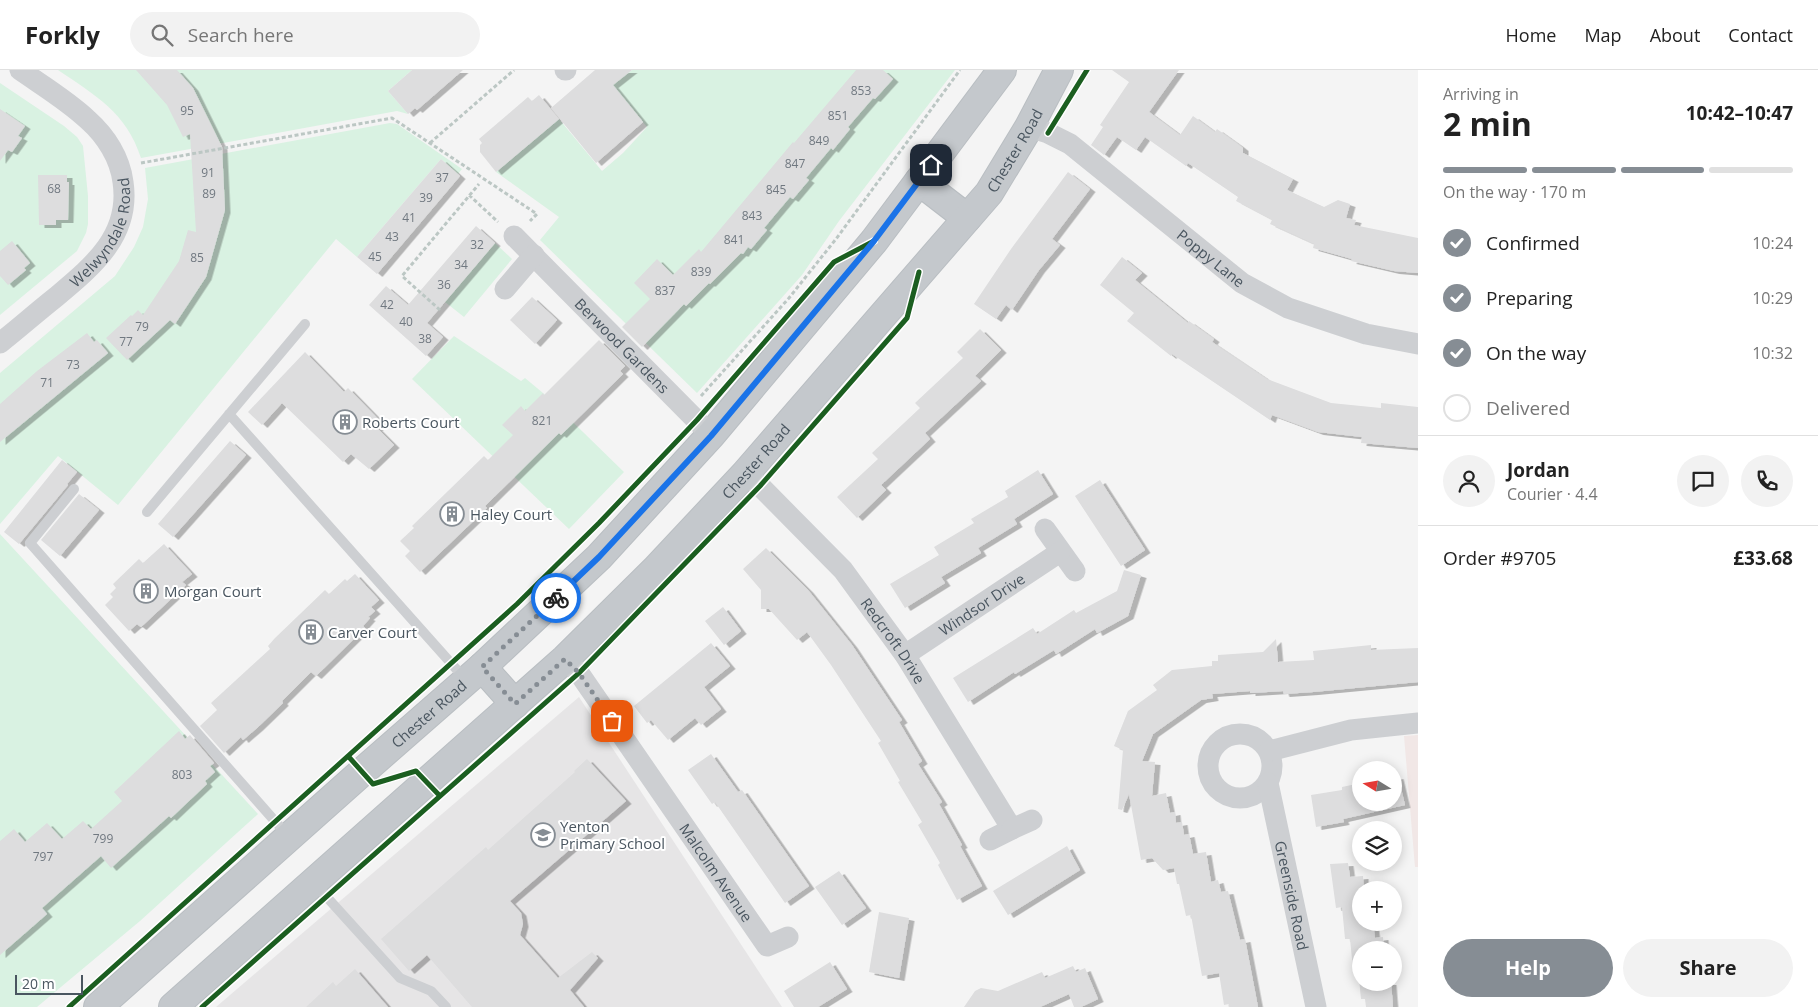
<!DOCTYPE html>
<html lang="en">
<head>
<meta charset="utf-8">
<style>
  body { margin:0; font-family:"Open Sans",sans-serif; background:#f2f2f2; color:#222; height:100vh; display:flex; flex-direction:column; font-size:19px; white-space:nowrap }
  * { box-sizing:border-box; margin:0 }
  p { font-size:16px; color:#767676 }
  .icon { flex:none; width:28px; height:28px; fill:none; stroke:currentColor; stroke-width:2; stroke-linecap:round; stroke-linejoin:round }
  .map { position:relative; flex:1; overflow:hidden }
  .details { display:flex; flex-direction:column; background:#fff; width:400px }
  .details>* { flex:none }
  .needle { width:32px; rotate:281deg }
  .tools { position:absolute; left:1352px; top:691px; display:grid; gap:10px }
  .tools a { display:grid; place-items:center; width:50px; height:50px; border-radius:50%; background:#fff; box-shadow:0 2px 12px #0003; font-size:25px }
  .scale { position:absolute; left:15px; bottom:12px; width:68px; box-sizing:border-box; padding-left:5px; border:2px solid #4a5660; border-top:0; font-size:14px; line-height:18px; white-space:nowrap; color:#4a5660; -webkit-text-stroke:4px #fff; paint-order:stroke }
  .pin { position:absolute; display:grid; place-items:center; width:42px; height:42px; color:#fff; margin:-21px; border-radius:10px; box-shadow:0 2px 8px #0006 }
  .courier { position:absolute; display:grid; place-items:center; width:50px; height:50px; margin:-25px; border:4px solid #1a73e8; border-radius:50%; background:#fff; color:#222; box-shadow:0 1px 6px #0007 }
  .summary em { font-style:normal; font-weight:700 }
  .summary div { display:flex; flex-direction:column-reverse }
  .summary { display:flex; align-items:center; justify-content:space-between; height:85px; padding:0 25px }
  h1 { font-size:32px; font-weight:700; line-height:38px }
  .bar { display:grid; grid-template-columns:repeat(4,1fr); gap:8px 5px; align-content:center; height:60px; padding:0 25px }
  .bar i { height:6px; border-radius:4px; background:#e0e0e0 }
  .bar .on { background:#868d94 }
  .bar p { grid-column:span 4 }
  .line { display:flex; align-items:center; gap:12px; padding:0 25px; border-top:1px solid #e0e0e0 }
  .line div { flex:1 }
  .round { display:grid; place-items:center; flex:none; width:52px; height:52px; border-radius:26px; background:#f2f2f2 }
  ol { padding:0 25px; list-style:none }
  li { display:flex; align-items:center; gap:15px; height:55px }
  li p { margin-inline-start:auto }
  li .icon { padding:5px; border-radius:50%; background:#868d94; color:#fff; stroke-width:4 }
  li:last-child { color:#767676 }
  li i { width:28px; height:28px; border:2px solid #e0e0e0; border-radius:50% }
  .primary-button { display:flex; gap:10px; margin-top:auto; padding:10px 25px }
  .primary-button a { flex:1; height:58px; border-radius:30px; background:#868d94; color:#fff; font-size:20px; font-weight:700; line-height:58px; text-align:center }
  .primary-button a+a { background:#f2f2f2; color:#222 }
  header { display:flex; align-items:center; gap:30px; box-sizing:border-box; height:70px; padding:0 25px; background:#fff; border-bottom:1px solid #e0e0e0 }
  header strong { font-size:24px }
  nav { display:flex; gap:28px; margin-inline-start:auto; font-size:18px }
  .search { width:350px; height:45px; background:#f2f2f2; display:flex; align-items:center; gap:12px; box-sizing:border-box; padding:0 18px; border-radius:28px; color:#767676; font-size:19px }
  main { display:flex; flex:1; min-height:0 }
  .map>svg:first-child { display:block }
  .education { fill:#e6e5e6 }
  .medical { fill:#f1e7e6 }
  .green { fill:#d9f2e2 }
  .building { fill:#ddddde; filter:url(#shadow) }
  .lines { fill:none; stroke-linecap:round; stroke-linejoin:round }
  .trunk-casing { stroke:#b9bec2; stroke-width:30 }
  .path { stroke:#bcc7c4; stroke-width:3; stroke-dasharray:4 2.5; stroke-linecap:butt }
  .service { stroke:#cdcfd2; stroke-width:10 }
  .minor { stroke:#cdcfd2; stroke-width:21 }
  .trunk { stroke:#c4c8cc; stroke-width:28 }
  .cycleway-casing { stroke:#fff; stroke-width:8 }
  .cycleway { stroke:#1b5e20; stroke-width:5 }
  .done { stroke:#868d94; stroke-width:5; stroke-dasharray:0 9 }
  .route { stroke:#1a73e8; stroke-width:6 }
  .labels { text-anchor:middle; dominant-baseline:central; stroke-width:4; stroke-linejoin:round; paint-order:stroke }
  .number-label { font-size:12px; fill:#707880 }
  .street-label { font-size:15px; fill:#4a5660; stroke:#fff }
  .poi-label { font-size:15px; fill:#4a5660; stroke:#fff; text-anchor:start }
</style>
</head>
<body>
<header>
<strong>Forkly</strong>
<div class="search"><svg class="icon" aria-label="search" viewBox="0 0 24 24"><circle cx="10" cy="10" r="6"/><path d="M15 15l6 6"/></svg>Search here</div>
<nav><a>Home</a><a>Map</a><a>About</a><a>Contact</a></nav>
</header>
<main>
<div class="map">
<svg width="1418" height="937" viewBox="0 0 1418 937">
  <defs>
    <filter id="shadow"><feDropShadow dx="5.5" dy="3" stdDeviation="0" flood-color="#0004"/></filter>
  </defs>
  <rect width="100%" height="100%" fill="#f4f4f4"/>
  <path class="education" d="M579,627L782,937H216Z"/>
  <path class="medical" d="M1418,665V797H1415L1404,666Z"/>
  <path class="green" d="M58,0H412L388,21L408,44L397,41L141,88C126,42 96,26 58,0Z
    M632,0H955L839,151L802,205L697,323L540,170L559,147L496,102L559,49L602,101L623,83L647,57L612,15Z
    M0,13L64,56L77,67L83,76L88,126V154L86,163L77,181L0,245Z
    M390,53L397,54L462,99L458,104L441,89L357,187L336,169L118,435L58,386L0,454V303L115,206L134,177L143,157L148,129L145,98Z
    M495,173L512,189L464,247L445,232Z
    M454,266L521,311L525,308L543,323L624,402L569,459L412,309Z
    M0,464L258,744L140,851L37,937H0Z"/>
  <path class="building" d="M136,0H177L193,18L222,77L225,140L206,207L175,254L170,250L127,290L106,268L131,245L132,246L138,240L143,245L179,191L188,160L196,162L190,64L183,67L167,35Z
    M412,0H463L417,40L415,38L408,44L388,21Z
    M595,0H632L613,15L643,52L596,93L551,38Z
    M856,0H883L893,9L875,29L873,28L848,57L850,59L833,80L831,78L806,108L809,110L793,129L790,127L764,158L767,160L751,179L748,177L743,184L741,183L710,214L709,213L686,236L684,234L642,277L622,257L650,229L634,213L657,189L673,205L699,179L701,182L793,72L794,73Z
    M1112,0H1179L1149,42L1180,65L1193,46L1215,62L1217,59L1238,74L1243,78V83L1293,109L1287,120L1324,137L1338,130L1350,134L1346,148L1356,150L1354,155L1418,168V203L1394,201L1351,191L1352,189L1313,178L1314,174L1270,154L1272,150L1236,131L1238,127L1188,93L1186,96L1145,67L1136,80L1117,67L1104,85L1091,75L1103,57L1100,55L1129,12Z
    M539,25L559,49L496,102L480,82V75L482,73L479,69L528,27L532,31Z
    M0,39L25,56L18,66L22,68L12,82L8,80L0,91Z
    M441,89L460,106L377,204L357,187Z
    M1068,102L1090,119L1052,169L1060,175L1039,200L1012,240L1006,235L996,249L974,234L1011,179Z
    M38,105H67V112H69L68,150H56V155H39Z
    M476,156L495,173L427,253L443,267L426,286L369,235L386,216L408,235Z
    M12,171L30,193L24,198L26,200L8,215L0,206V181Z
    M1122,187L1142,203L1135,210L1188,253L1189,251L1214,269L1212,272L1267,309L1331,333L1381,338V333L1418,337V378L1361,373L1362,367L1318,362L1272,345L1270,350L1172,284L1171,286L1127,251L1134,243L1100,215Z
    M532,227L557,250L535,274L510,250Z
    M980,259L1001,280L975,306L981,311L925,363L930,369L881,415L886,420L857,448L837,427L878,389L872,383L920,338L915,333L963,288L957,282Z
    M87,263L94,272L97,270L108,283L0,372V334L37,301Z
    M599,270L625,296L620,301L623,304L561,365L559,363L485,436L487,438L420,502L405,486L410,481L400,471L414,458L412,456L484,386L488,390L513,365L502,355L521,336L525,341L543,323L544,325Z
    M305,282L344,322L348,318L382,353L377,358L394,375L369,399L351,384L343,392L282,333L262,355L248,342Z
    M230,371L246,385L173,467L158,454Z
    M62,390L77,402L67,414L68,415L19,474L4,462Z
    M1038,400L1053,424L1014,449L1017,454L978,478L981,483L941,507L945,513L905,538L890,514L939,485L934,477L974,453L971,449L1008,427L1005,421Z
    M1100,410L1145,480L1121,496L1075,426Z
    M79,424L99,440L60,486L41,470Z
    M164,474L192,504L182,512L186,515L141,557L137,554L129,561L105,535L113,527L110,524L116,518L113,514L139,489L143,493Z
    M766,478L808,520L852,575L902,650L899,652L922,691L918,694L942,732L939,734L962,775L960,776L982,816L957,830L938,795L940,793L918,755L922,752L898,712L900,711L878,673L881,671L831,595L807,562L797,570L769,539H761V520L743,499Z
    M1124,500L1141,505L1128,546L1097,563L1095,559L1056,584L1054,580L1015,604L1014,602L968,632L953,608L1033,558L1037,564L1074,540L1076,543L1117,521Z
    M355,504L379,530L371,537L375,541L368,547L370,548L363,556L365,558L316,606L311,602L282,631L283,633L257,658L243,670L241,667L224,683L200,656L217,640L211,633L270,579L268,576L275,568L325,520L329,524L345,509L347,511Z
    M723,537L741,561L724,575L705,551Z
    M1276,569L1278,592L1314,590L1313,581L1371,575V580L1418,578V612L1313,622L1284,624L1283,621L1250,623V621L1212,624L1213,628L1201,630L1153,664L1142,691L1155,692L1152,726L1166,723L1170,743L1175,742L1176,753L1182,752L1184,765L1189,764L1193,784L1206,782L1211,812L1218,810L1221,822L1228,821L1240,870L1245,869L1258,937H1230L1229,934L1224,935L1219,903L1202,906L1191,845L1186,846L1179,814H1177L1174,798L1163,800L1152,788L1141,790L1129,724L1122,740L1118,739L1123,680L1114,676L1128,641L1157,620L1153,615L1172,600L1212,596V591H1218V585L1263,582Z
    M711,573L730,596L704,617L721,639L701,655L695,648L668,670L651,650L647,653L634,636Z
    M179,661L185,669L190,665L214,693L210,696L215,702L205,711L207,714L171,748L169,746L111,798L101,786L42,838L47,844L0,885V771L14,759L25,772L47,753L62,769L83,751L91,759L122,731L114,722Z
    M711,684L738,722L742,720L809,816L785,833L715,732L712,734L688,700Z
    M587,689L626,731L510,831L521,843L523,854L520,865L558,908L592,882L598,888L570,920L584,937H472L427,885L409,901L381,869L486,777L488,780L575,702L574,701Z
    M1398,706L1405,735L1343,749L1344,752L1316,757L1311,725L1342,720V717L1361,713V732H1394V707Z
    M1067,776L1080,800L1008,845L993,821Z
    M1348,793L1350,807L1363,806L1364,820H1361V852H1373L1375,868L1383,867L1384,880H1361V912H1391L1393,937H1366L1365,929H1361L1358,899H1353L1350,869H1345L1342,837L1336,838L1330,794Z
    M839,801L866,838L842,855L815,817Z
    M879,842L909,848L899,908L869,902Z
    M830,892L847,919L818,937H794L784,921Z
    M1073,896L1076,902L1085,898L1098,929L1081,937H1074L1069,924L1040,937H964L975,921L981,918L998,921L1042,902L1045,908Z
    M355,899L388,937H306L333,912L336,916Z"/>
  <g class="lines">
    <g class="trunk-casing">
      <g id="trunk">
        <path d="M919,111L967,148"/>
        <path d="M482,597L515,634"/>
        <path id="s8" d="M98,937L362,702L482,597L599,487L711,365L874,171L1002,0"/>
        <path id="s9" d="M173,937L565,589L655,500L745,404L989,123L1029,57L1059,0"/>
      </g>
    </g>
    <path class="path" d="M430,73L514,0
      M141,93L392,48L537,144L530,151
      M469,125L498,152
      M440,240L402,206L479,114
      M701,326L789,228L836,169L960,0"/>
    <path class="service" d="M229,344L466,610
      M74,419L30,473L288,766
      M147,442L305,254
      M314,813L400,908L431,921L446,937"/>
    <g class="minor">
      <path d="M565,0H566"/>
      <path id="s1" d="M1029,57L1048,63L1070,74L1242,213L1288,238L1366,264L1418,274"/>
      <path id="s2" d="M514,166L711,365"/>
      <path d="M505,219L534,185"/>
      <path id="s3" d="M0,273C19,258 37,242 56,227C93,196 131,165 123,112C120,88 106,66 88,50C68,31 43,16 20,0"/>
      <path id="s4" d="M745,404L760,416L843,500L905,585L1012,759L990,770"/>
      <path d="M1045,459L1075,501"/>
      <path id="s5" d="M905,585L1060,482"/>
      <path id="s6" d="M565,589L579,603L767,876L788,867"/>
      <circle cx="1240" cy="696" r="32"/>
      <path d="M1269,681L1351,660L1418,653"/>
      <path id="s7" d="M1268,713L1316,937"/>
      <path d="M1012,759L1032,750"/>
    </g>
    <use href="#trunk" class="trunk"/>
    <g class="cycleway-casing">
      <path id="cycleway" d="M1048,63L1087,0
        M348,686L373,714L416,701L440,726
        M69,937L517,534L599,453L697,350L834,192L874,171
        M202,937L579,603L760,416L907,248L919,202"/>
    </g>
    <use href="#cycleway" class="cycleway"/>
  </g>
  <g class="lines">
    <path class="done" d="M556,528L482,597L515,634L565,589L579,603L612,651"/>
    <path class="route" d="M556,528L599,487L711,366L874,171L931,95"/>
  </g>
  <defs>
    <g id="building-ring" transform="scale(1.25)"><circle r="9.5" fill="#fff" stroke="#868d94" stroke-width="1.5"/><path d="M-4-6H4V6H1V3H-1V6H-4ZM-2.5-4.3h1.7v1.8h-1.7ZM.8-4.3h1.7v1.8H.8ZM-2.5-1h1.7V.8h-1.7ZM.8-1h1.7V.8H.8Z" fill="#868d94"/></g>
    <g id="school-ring" transform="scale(1.25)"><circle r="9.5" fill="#fff" stroke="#868d94" stroke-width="1.5"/><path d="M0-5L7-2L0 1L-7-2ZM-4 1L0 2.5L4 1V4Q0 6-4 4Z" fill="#868d94"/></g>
  </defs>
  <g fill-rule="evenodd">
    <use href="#building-ring" x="345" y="352"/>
    <use href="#building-ring" x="452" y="444"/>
    <use href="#building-ring" x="146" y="521"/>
    <use href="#building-ring" x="311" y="562"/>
    <use href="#school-ring" x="543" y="765"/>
  </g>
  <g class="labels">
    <g class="number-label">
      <text x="861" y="20">853</text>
      <text x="187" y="40">95</text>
      <text x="838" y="45">851</text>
      <text x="819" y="70">849</text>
      <text x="795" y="93">847</text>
      <text x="208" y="102">91</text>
      <text x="442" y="107">37</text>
      <text x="54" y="118">68</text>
      <text x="776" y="119">845</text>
      <text x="209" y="123">89</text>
      <text x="426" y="127">39</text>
      <text x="752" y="145">843</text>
      <text x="409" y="147">41</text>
      <text x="392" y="166">43</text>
      <text x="734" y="169">841</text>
      <text x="477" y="174">32</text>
      <text x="375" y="186">45</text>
      <text x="197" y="187">85</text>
      <text x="461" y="194">34</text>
      <text x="701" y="201">839</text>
      <text x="444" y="214">36</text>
      <text x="665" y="220">837</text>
      <text x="387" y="234">42</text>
      <text x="406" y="251">40</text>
      <text x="142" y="256">79</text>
      <text x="425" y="268">38</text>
      <text x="126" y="271">77</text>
      <text x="73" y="294">73</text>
      <text x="47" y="312">71</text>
      <text x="542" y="350">821</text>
      <text x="182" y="704">803</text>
      <text x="103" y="768">799</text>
      <text x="43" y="786">797</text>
    </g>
    <g class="street-label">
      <text stroke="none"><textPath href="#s9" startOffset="1204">Chester Road</textPath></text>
      <text stroke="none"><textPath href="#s3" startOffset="155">Welwyndale Road</textPath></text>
      <text stroke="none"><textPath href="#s1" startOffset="226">Poppy Lane</textPath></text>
      <text stroke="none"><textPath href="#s2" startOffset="154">Berwood Gardens</textPath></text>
      <text stroke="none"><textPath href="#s9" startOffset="799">Chester Road</textPath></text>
      <text stroke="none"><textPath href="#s5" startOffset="92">Windsor Drive</textPath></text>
      <text stroke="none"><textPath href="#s4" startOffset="224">Redcroft Drive</textPath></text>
      <text stroke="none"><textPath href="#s8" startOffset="442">Chester Road</textPath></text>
      <text stroke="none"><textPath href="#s6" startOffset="262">Malcolm Avenue</textPath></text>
      <text stroke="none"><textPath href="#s7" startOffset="115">Greenside Road</textPath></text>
    </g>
    <g class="poi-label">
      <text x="362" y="352">Roberts Court</text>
      <text x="470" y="444">Haley Court</text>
      <text x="164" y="521">Morgan Court</text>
      <text x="328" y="562">Carver Court</text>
      <text x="560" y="756">Yenton<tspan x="560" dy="17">Primary School</tspan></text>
    </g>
  </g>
</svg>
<div class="tools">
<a><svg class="needle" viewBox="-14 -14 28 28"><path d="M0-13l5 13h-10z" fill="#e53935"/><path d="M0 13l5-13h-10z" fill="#767676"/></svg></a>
<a><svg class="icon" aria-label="layers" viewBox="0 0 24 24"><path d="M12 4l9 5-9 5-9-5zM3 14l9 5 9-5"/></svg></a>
<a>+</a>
<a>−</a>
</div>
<div class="scale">20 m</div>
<div class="pin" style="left:612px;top:651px;background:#ea580c"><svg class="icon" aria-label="bag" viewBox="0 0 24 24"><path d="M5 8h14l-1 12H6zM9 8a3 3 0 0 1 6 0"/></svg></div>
<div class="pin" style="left:931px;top:95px;background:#1f2937"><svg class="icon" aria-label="home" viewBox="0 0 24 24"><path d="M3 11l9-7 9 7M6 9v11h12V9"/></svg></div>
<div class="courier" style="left:556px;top:528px"><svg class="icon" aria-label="bike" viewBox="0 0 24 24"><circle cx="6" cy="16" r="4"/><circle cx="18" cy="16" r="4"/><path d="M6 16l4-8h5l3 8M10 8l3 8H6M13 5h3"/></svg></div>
</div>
<section class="details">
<div class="summary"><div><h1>2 min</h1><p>Arriving in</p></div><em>10:42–10:47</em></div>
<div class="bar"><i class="on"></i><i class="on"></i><i class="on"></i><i></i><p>On the way · 170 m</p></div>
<ol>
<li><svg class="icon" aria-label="check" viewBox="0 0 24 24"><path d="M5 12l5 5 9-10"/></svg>Confirmed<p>10:24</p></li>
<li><svg class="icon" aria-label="check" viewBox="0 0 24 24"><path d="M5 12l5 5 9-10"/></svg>Preparing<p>10:29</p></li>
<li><svg class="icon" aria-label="check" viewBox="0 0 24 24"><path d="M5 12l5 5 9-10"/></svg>On the way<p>10:32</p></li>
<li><i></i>Delivered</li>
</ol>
<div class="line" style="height:90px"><a class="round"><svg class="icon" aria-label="person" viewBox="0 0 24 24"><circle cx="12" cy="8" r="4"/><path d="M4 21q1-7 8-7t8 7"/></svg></a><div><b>Jordan</b><p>Courier · 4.4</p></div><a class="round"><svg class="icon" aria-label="chat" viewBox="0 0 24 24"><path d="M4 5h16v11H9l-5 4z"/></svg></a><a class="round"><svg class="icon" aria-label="phone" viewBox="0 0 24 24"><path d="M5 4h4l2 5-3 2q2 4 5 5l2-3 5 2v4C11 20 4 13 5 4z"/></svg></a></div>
<div class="line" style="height:65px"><div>Order #9705</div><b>£33.68</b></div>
<div class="primary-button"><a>Help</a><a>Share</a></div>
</section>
</main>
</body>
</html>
